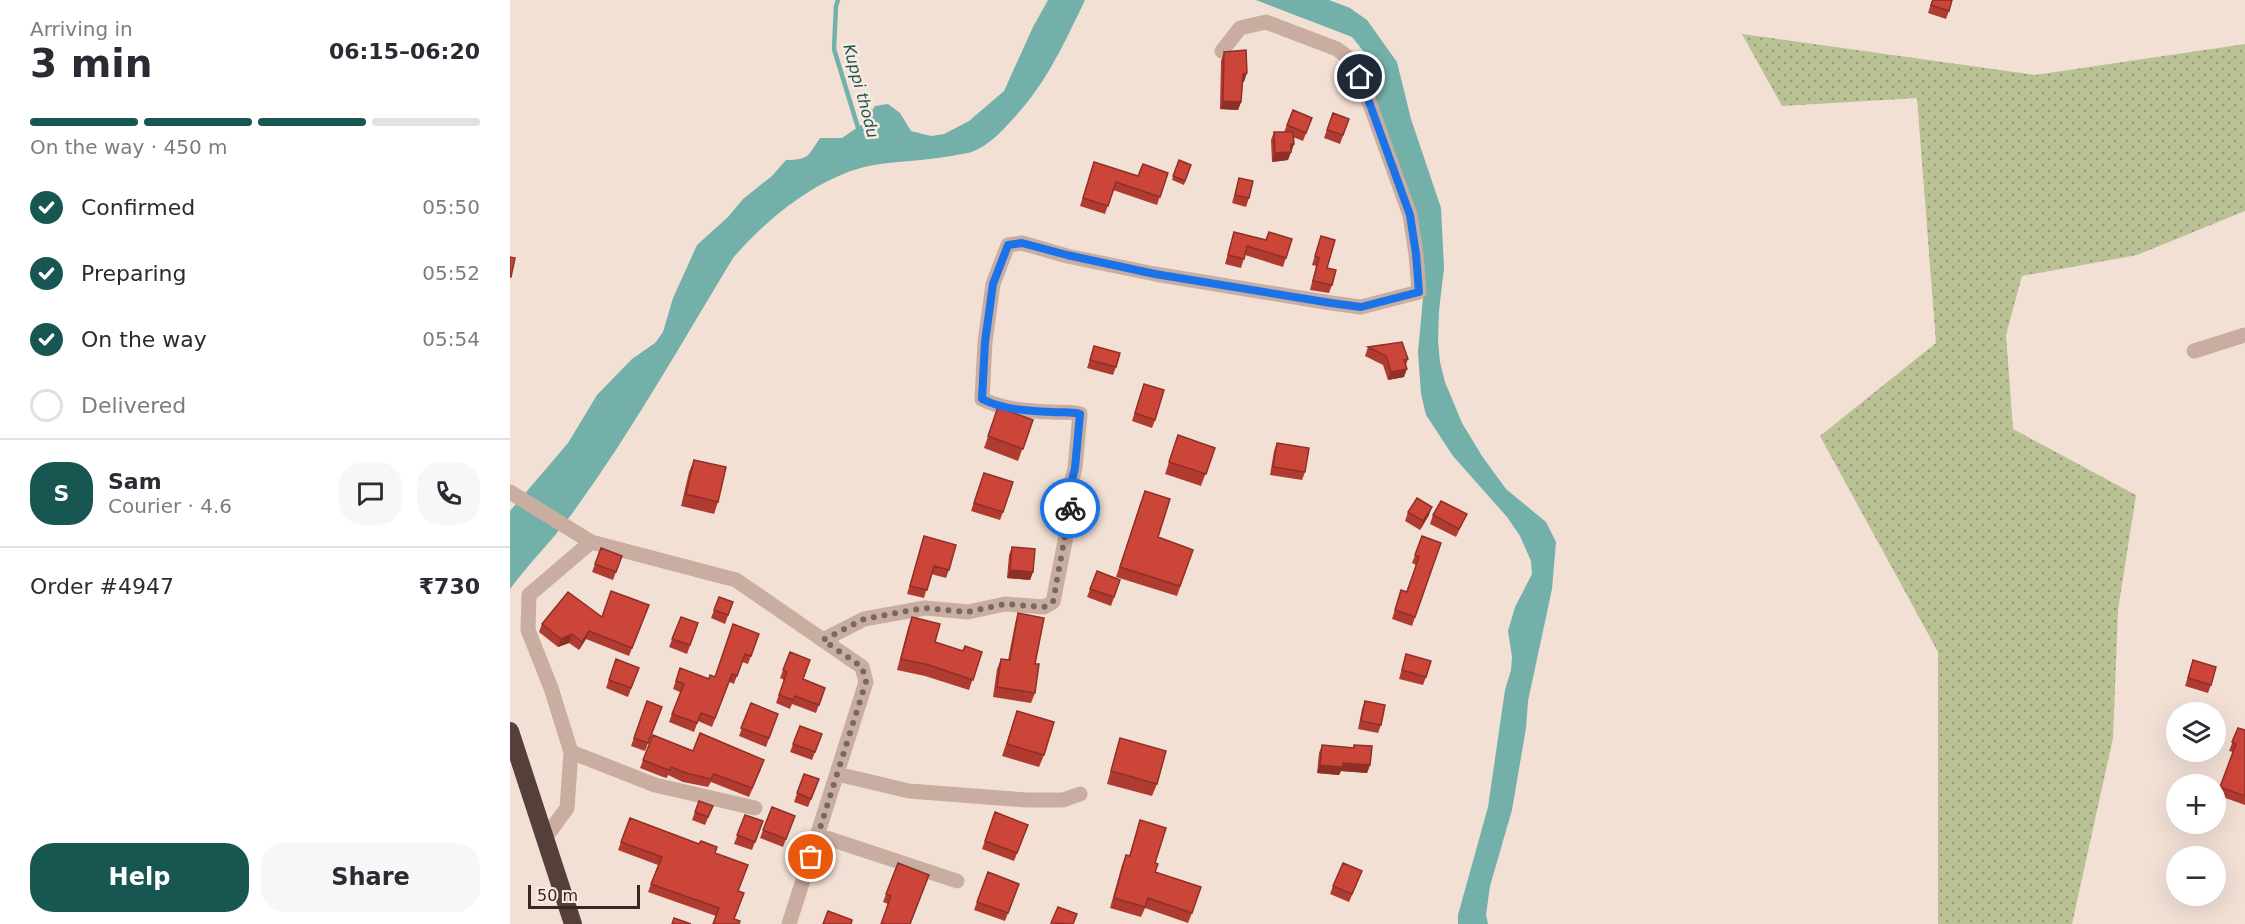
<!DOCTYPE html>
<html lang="en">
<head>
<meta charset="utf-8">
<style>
  body { margin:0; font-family:"DejaVu Sans",sans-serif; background:#f7f7f7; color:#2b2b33; height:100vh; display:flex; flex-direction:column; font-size:22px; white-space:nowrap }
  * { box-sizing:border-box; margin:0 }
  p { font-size:20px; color:#7c7c81 }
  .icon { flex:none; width:33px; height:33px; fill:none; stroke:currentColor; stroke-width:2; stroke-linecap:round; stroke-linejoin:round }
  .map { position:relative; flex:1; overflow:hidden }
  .panel { display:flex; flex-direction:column; background:#fff; width:510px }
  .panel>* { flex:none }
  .tools { position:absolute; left:1656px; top:702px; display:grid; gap:12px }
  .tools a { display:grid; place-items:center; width:60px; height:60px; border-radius:50%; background:#fff; box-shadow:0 6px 24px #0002; font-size:30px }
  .scale { position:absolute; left:18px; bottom:15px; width:112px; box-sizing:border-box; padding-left:6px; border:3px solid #342724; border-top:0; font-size:16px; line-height:21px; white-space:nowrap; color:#342724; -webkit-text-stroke:4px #faebe1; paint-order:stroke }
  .pin { position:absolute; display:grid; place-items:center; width:51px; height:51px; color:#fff; margin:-26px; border:3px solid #fff; border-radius:50%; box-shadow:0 2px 6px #0007 }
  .courier { position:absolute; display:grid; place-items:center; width:60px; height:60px; margin:-30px; border:4px solid #1a73e8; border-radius:50%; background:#fff; color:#222; box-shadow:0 2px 8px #0007 }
  .head em { font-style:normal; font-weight:600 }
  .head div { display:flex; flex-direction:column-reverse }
  .head { display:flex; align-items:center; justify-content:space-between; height:102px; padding:0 30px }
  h1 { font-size:39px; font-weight:600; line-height:45px }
  .bar { display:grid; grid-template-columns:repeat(4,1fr); gap:9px 6px; align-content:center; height:72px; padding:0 30px }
  .bar i { height:8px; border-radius:4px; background:#e1e1e2 }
  .bar .current { background:#185751 }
  .bar p { grid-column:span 4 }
  .line { display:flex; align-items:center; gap:15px; padding:0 30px; border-top:2px solid #e1e1e2 }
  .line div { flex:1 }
  .round { display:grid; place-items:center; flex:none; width:63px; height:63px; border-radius:24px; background:#f7f7f7 }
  ol { padding:0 30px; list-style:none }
  li { display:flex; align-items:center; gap:18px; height:66px }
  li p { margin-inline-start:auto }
  li .icon { padding:6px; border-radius:50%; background:#185751; color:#fff; stroke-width:4 }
  li:last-child { color:#7c7c81 }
  li i { width:33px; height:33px; border:3px solid #e1e1e2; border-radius:50% }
  .action { display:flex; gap:12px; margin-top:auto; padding:12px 30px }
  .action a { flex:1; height:69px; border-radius:24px; background:#185751; color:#fff; font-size:24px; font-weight:600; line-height:69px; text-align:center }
  .action a+a { background:#f7f7f7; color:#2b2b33 }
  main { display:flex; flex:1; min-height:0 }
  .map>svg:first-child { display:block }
  .grass { fill:url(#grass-dots) }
  .water { fill:#73b0a9 }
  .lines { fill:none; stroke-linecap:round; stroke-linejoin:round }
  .stream { stroke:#73b0a9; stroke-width:4.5 }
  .minor { stroke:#caada1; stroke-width:15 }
  .highway { stroke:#553f3b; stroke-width:18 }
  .wall { fill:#af3b31 }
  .shaded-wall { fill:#8f3028 }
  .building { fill:#cc4539; stroke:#8f3028; stroke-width:1.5 }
  .done { stroke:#766862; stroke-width:6; stroke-dasharray:0 10.8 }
  .route { stroke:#1a73e8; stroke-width:8 }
  .labels { text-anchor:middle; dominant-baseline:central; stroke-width:5; stroke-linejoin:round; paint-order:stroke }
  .water-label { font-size:16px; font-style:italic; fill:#185751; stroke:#faebe1 }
</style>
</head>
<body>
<main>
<section class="panel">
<div class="head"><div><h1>3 min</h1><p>Arriving in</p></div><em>06:15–06:20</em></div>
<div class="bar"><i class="current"></i><i class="current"></i><i class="current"></i><i></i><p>On the way · 450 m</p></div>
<ol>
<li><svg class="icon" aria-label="check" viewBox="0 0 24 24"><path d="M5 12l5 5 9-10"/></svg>Confirmed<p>05:50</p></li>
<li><svg class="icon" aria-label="check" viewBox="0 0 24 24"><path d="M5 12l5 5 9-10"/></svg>Preparing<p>05:52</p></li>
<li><svg class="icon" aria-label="check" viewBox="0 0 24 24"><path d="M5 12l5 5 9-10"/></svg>On the way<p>05:54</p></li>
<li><i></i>Delivered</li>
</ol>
<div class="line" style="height:108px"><b class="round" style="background:#185751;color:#fff">S</b><div><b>Sam</b><p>Courier · 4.6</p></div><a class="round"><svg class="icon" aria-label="chat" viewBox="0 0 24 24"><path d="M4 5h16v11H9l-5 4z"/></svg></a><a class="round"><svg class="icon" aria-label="phone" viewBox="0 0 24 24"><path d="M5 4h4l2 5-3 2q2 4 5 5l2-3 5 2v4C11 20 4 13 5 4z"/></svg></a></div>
<div class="line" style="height:78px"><div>Order #4947</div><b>₹730</b></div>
<div class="action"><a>Help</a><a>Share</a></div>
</section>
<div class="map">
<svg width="1735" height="924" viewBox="0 0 1735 924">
  <defs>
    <pattern id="grass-dots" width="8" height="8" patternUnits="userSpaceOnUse" patternTransform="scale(1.5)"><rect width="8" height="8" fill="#b9c195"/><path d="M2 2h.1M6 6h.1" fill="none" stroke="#979d79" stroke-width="1.8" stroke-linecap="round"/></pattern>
  </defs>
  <rect width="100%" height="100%" fill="#f2e0d5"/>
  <path class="grass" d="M1232,34L1525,75L1735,44V211L1627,255L1512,276L1496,335L1503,429L1626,495L1608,610L1603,738L1562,924H1428V652L1310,436L1426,343L1407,98L1272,106Z"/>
  <path class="water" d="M538,0H575C554,44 536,84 502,120C491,132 480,144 464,151C458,154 449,154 442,156C418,160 394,161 370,164C315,171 258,217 223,258C171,344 121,433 61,515C42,541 19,563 0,589V511L58,443L87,395L122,359L145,343L153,332L163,298L187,245L218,217L233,199L262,176L276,160C299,160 298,156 310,138H332L354,123L365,106L378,104L390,113L401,131L421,136L434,134L459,121L494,91L523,27Z
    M746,0H819L840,8L857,20L887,62L901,119L931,208L934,268L929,311L928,341L930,362L935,382L952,423L972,456L996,489L1036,522L1046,542L1042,589L1018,701L1016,728L1002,810L980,886L976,915L978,924H948V915L978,807L995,690L1001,670L1002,657L998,631L1005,607L1022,574L1021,561L1010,536L997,517L943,456L916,415L911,394L908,352L913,298L866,100L858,57L842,37Z"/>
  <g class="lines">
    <path class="stream" d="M328,0L326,6L324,49L349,131"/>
    <path class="minor" d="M1684,351L1735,335
      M0,492L81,542L226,580L352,667L356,682L279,924
      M313,640L354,619L415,608L458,612L495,604L534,607L543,602L560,516L561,484L565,468L570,414C560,411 552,413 542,412C518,411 494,410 472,399L475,342L483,284L498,245L512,243L557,256L645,274L821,303L851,307L909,292L906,254L900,215L845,63L827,49L756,22L730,28L712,51
      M61,752L145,785L245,808
      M327,774L399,791L516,800H553L570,794
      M308,835L447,881
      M35,838L57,808L61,752L41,688L18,630L19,595L81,542"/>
    <path class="highway" d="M0,731L63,924"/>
  </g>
  <path class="wall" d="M1422,0L1439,11L1436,19L1418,13Z
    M714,52L734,82H733L731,102L728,110L710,109L711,61Z
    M783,110L802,118L793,141L783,137L784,144L778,160L762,162L761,140L764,132H774Z
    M823,113L839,119L830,144L814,138Z
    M669,160L681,165L674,185L662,180Z
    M584,162L628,176L658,173L647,205L603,190L595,214L570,206Z
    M729,178L739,198L736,207L722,203Z
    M724,232L756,240L782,239L773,267L735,255L731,268L715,264Z
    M811,236L817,268L822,285L819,293L800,290L806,266L802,265Z
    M584,346L606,367L603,375L577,368Z
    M858,347L898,359L896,365L894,377L878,380L873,365L855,356Z
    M631,392L645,420L642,428L622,421Z
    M488,407L523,420L508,461L474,448Z
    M668,435L705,448L691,486L655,474Z
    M767,443L795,472L792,480L760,475L764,451Z
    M184,460L208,502L204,514L171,506L179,472Z
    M471,481L493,512L490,520L461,511Z
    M631,501L648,537L683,550L667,596L606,577Z
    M898,512L919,515L910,530L895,521Z
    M957,514L946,537L920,524L923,515Z
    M414,536L439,570L436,578L421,574L414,598L397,594Z
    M912,536L931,543L902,626L882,619L891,590L896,592L906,565L902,563Z
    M502,547L523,572L520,580L497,578L499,555Z
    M91,548L112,556L103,580L82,572Z
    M587,571L610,580L601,606L577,597Z
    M209,597L223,602L215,624L201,618Z
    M139,605L119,656L76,639L69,650L59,643L48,647L29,632L32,624L92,617Z
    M508,613L525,664V693L521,703L483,697L487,669L491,659L498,660L505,624Z
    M171,617L188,623L177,654L159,647Z
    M402,617L425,642L453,651L472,652L459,690L415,676L387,670L398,628Z
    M249,634L238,664L232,662L224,684L219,682L202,727L188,721L184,732L159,722L170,692L163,689L170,668L199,679L205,677Z
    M280,652L293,679L315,688L306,713L282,704L280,709L266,703L274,680L270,678Z
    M896,654L916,677L913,685L889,679Z
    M106,659L129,668L118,697L96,688Z
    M1683,660L1701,685L1698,693L1675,686Z
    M137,701L152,707L135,751L121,746Z
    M855,701L871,725L868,733L848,729L852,709Z
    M241,703L268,714L256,747L229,736Z
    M507,711L534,755L529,767L492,756Z
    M290,726L312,734L302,760L280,752Z
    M1728,728L1735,730V805L1707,795L1723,752L1719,751Z
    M143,735L183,751L251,769L239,797L201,782L198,787L173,782L158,775L157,778L153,777L130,768Z
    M610,738L647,784L642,796L597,784L606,751Z
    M812,745L843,748L844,745L860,765L857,773L831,771L829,775L807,773L809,753Z
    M294,774L309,779L298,807L284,802Z
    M189,801L203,806L195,825L182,820Z
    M262,807L285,816L273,847L250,838Z
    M485,812L518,825L504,861L472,849Z
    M235,815L253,821L242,850L224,844Z
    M120,818L205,853L228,891L224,919L206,916L138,892L148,865L108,850Z
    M630,820L645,863V872L682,913L678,923L635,908L631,917L600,908L612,865L616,855L619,856Z
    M388,863L419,875L378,904L373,902Z
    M478,872L509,884L495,921L464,910Z
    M849,879L839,902L820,894L823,886Z"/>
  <path class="shaded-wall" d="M737,73L734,82H730L733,74Z
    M713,101L731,102L728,110L710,109Z
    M781,144H784L778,160L762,162L765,153Z
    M897,369L894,377L878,380L881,372Z
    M922,507L919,515L910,530L913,521Z
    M500,570L523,572L520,580L497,578Z
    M79,631L76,639L69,650L72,642Z
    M62,634L59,643L48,647L51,639Z
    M833,763L860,765L857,773L831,771L829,775L807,773L810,765Z"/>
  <path class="building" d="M1423,0H1442L1439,11L1421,5Z
    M736,50L737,73L733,74L731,102L713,101L714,52Z
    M783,110L802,118L796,133L777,125Z
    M823,113L839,119L833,135L817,130Z
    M764,132H783L784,144H781V152L765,153Z
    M669,160L681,165L675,181L663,176Z
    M584,162L628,176L633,164L658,173L650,197L606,182L598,206L573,198Z
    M729,178L743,181L739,198L725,195Z
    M724,232L756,240L759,232L782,239L776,258L737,246L734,259L718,255Z
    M811,236L825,240L817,268L826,270L822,285L803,281L809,258L805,256Z
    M0,257L5,258L1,277H0Z
    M892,342L898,359L894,360L897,369L881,372L876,356L858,347Z
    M584,346L610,353L606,367L580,360Z
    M634,384L654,390L645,420L625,413Z
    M488,407L523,420L513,449L478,436Z
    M668,435L705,448L696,474L659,462Z
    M767,443L799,448L795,472L763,467Z
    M184,460L216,467L208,502L176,494Z
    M474,473L503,482L493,512L464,503Z
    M635,491L660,499L648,537L683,550L670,586L610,567Z
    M907,498L922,507L913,521L898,512Z
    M931,501L957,514L949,529L923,515Z
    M414,536L446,545L439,570L424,566L417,590L400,586Z
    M912,536L931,543L905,617L885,610L891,590L897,592L909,557L905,555Z
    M502,547L525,549L523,572L500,570Z
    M91,548L112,556L106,572L85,564Z
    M587,571L610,580L604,597L580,589Z
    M101,591L139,605L122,648L79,631L72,642L62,634L51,639L32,624L58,592L92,617Z
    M209,597L223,602L218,615L204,610Z
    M508,613L534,618L525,664H529L525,693L487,687L491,659L500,660Z
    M171,617L188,623L180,645L162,639Z
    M402,617L430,624L425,642L453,651L455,646L472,652L463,680L419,665L391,659Z
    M223,624L249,634L241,656L235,654L227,676L222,674L205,718L191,713L187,723L162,714L174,684L166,681L170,668L199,679L200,675L205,677Z
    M280,652L300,660L293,679L315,688L309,705L285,696L283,700L269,695L277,672L273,670Z
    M896,654L921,661L916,677L892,670Z
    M106,659L129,668L121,688L99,680Z
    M1683,660L1706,667L1701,685L1678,678Z
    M137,701L152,707L138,743L124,738Z
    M855,701L875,705L871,725L851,721Z
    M241,703L268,714L259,738L231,728Z
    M507,711L544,722L534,755L497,744Z
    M290,726L312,734L305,752L283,744Z
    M1728,728L1735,730V796L1710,787L1726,744L1722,742Z
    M190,733L254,760L242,788L204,774L201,779L176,773L161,767L160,770L156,769L133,760L143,735L183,751Z
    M610,738L656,751L647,784L601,771Z
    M812,745L844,748V745L862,746L860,765L833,763L832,767L810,765Z
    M294,774L309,779L301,799L287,793Z
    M189,801L203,806L198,817L185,812Z
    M262,807L285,816L276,839L253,830Z
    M485,812L518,825L507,853L475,841Z
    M235,815L253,821L245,842L227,835Z
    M120,818L189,844L191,841L207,847L205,853L238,865L228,891L234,893L224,919L230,921L229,924H203L209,908L141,884L152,857L111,842Z
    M630,820L656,828L645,863L648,864L645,872L691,887L682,913L638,898L635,907L604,898L616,855L620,856Z
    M388,863L419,875L400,924H371L381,896L376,894Z
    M833,863L852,871L842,894L823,886Z
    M478,872L509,884L498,913L467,902Z
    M548,907L567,914L563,924L541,923Z
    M318,911L342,920L341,924H313Z
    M164,918L181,924H162Z"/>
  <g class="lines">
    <path class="done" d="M301,857L356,682L352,667L313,640L354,619L414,608L458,612L495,604L534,607L543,602L560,508"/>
    <path class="route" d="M560,508L561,484L565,468L570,414C560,411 552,413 542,412C518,411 494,410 472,399L475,342L483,284L498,245L512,243L557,255L645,274L821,303L851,307L909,292L906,254L900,215L850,77"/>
  </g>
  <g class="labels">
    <g class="water-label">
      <text transform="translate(351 91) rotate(75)">Kuppi thodu</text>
    </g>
  </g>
</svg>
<div class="tools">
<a><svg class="icon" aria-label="layers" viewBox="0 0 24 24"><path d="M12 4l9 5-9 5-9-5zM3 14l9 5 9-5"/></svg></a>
<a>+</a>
<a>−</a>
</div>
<div class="scale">50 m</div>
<div class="pin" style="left:301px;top:857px;background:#ea580c"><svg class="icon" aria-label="bag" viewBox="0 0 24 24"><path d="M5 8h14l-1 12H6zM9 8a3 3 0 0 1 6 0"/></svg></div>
<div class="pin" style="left:850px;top:77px;background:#1f2937"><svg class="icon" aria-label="home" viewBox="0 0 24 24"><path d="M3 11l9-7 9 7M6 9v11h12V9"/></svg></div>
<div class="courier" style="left:560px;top:508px"><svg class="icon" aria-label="bike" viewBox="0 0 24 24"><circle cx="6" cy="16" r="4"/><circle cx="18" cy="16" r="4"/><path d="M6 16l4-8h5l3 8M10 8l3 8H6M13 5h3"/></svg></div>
</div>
</main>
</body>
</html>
